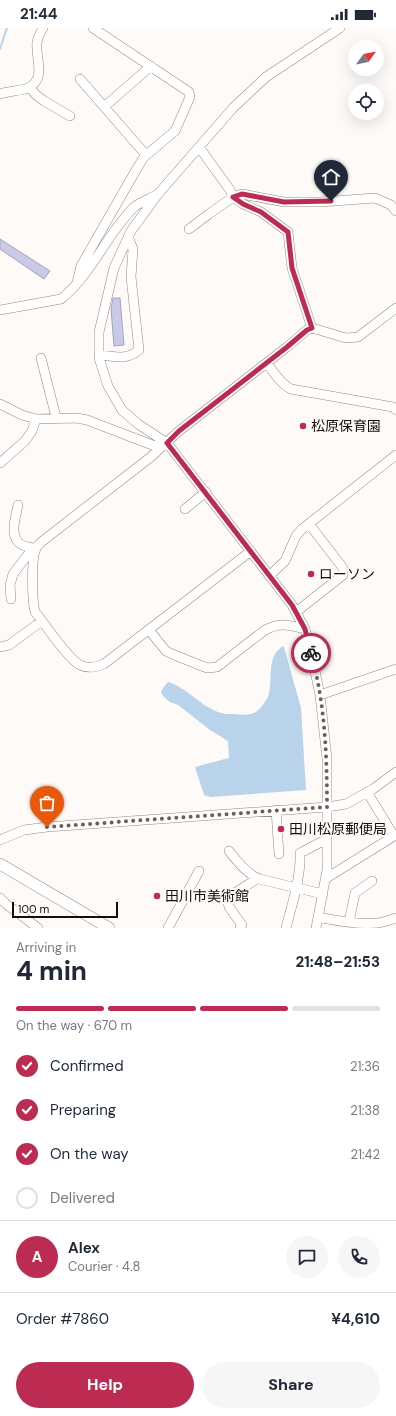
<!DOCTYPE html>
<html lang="en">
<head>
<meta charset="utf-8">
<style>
  body { margin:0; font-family:"DM Sans","Noto Sans JP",sans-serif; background:#f6f6f7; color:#1f2937; height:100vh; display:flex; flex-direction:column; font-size:15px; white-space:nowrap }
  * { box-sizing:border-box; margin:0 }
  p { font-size:13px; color:#747a83 }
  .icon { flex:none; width:22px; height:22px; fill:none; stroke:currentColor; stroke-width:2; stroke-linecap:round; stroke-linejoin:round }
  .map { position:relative; height:900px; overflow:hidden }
  .side { display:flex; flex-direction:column; background:#fff; flex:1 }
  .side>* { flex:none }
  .needle { width:26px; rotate:57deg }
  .tools { position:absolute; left:348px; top:12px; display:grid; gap:8px }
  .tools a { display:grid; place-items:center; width:36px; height:36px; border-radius:50%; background:#fff; box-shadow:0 4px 16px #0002; font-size:20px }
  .scale { position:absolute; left:12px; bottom:10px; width:106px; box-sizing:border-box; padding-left:4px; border:2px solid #150f0c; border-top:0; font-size:11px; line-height:14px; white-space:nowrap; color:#150f0c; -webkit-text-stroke:3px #fdfaf8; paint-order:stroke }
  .pin { position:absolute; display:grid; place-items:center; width:34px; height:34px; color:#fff; margin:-41px -17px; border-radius:50% 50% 50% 0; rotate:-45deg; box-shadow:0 0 4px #0007 }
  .pin .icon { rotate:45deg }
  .courier { position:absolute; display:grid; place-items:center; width:40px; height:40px; margin:-20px; border:3px solid #bb2b52; border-radius:50%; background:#fff; color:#222; box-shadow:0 1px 5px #0007 }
  .overview em { font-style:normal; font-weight:800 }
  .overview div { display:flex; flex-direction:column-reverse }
  .overview { display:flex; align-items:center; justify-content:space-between; height:68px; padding:0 16px }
  h1 { font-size:26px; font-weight:800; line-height:30px }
  .bar { display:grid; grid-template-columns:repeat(4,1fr); gap:6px 4px; align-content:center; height:48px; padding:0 16px }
  .bar i { height:5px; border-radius:3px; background:#e0e1e3 }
  .bar .on { background:#bb2b52 }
  .bar p { grid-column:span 4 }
  .line { display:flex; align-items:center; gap:10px; padding:0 16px; border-top:1px solid #e0e1e3 }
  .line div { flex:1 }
  .round { display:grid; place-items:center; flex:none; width:42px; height:42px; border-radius:21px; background:#f6f6f7 }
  ol { padding:0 16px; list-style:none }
  li { display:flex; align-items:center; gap:12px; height:44px }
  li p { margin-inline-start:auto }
  li .icon { padding:4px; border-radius:50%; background:#bb2b52; color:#fff; stroke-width:4 }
  li:last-child { color:#747a83 }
  li i { width:22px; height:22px; border:2px solid #e0e1e3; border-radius:50% }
  .cta { display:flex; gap:8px; margin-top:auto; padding:8px 16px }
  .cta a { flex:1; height:46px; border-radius:24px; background:#bb2b52; color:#fff; font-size:16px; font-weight:800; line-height:46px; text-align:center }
  .cta a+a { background:#f6f6f7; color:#1f2937 }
  .status { display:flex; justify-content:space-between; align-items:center; height:28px; padding:0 20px; background:#fff; direction:ltr }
  .status svg { height:11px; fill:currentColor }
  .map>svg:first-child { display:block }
  .water { fill:#b8d3ea }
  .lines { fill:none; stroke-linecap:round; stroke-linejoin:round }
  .stream { stroke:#b8d3ea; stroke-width:2 }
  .building { fill:#c9caea; stroke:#a4a4b5 }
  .minor-casing { stroke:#97877d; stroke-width:10 }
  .major-casing { stroke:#97877d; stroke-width:12 }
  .minor { stroke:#fff; stroke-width:9 }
  .major { stroke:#fff; stroke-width:11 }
  .done { stroke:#66615f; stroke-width:4; stroke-dasharray:0 7.2 }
  .route { stroke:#bb2b52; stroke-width:5 }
  .poi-dot { fill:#bb2b52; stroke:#fdfaf8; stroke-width:1.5 }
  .labels { text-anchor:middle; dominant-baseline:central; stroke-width:4; stroke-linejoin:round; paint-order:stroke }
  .poi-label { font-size:14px; fill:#150f0c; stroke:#fdfaf8; text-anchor:start }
</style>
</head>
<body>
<div class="status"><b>21:44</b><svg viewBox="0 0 49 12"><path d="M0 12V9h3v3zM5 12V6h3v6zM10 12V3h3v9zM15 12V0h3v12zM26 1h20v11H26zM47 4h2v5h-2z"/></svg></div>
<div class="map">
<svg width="396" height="900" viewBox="0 0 396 900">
  <rect width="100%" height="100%" fill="#fdfaf8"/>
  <path class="water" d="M283,618L284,619L301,680L306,762L211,769L204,767L195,739L229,730L228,713L210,702L178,677L170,674L163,668L161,664L163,660L168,654C190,660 206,686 229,686C237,686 247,688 254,685C258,683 260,680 263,677C264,674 267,672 268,669C274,652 265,629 283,618Z"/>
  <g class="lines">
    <path class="stream" d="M0,21L7,0"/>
  </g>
  <path class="building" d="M0,211L50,243L44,251L0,221Z
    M113,270H120L124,317L114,318L111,281Z"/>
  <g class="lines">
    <g class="minor-casing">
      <path id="minor" d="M80,51L146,127
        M30,59L35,66L44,73L70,88
        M0,66C8,63 21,63 28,60C47,51 35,30 37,14C38,9 40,5 43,0
        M104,79L151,38
        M199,119L230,162L233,169L243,176L261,184L288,204L292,240L312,300
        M189,201L209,186L233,169L242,166L284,174H320L375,170L391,177L396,183
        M77,255L81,238L136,142L144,129L175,103L190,69L189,64L93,0
        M0,282L61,271C85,252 100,222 118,198C123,192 128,185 134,179C141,174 149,171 156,167
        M99,327C115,328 126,333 139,322L131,249L133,221L128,209
        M41,330L56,389
        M267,335C273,344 281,356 291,361L393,379L396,382
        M0,376L22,387L36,391L77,390L87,392L155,418L165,415
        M0,435L25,413L32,403L36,391
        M18,477C16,488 10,505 18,514C22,519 31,519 36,521
        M185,481L206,464
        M251,523L104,636C97,639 88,641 80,637C67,630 46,597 35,584C32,572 31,531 36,520C37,518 39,517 40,515L152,428L179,403L287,319L307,302L312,300L346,310L358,309L396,280
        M269,548L285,533L296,508L302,501L396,427
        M11,571L10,557L13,546L33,520
        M296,584L343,547V540L309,496
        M149,602L166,623L172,626L207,640L217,639L265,602C280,594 289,597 305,601
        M0,619L9,617L42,593
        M320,667L396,641
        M276,782L279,826
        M0,812L24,802L47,799L327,779L346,776L373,761L396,744
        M229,823C238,834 246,845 259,851L323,866
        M325,851L394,808L367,764
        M0,870L6,876L38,900
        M318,889C337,893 358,897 378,895C384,894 390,892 396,890
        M349,894L355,865L372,853
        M168,900L199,843
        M240,900L242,897L229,879L227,870L258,850
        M286,900C292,876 301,850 300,825L327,811
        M316,900L327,842V731L320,667L313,634L305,601L292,577L167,415L138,396L122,382L108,358L99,330V304L114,240L131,203L158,166L233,80L266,49L340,0"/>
    </g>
    <g class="major-casing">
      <path id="major" d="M0,836L109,900"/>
    </g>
    <use href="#minor" class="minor"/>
    <use href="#major" class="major"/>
  </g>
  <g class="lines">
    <path class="done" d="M47,799L327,779C327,727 325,675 311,625"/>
    <path class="route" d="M311,625L305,601L292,577L167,415L179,403L287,319L307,302L312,300L292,240L288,204L261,184L243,176L233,169L242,166L284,174L331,173"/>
  </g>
  <g class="poi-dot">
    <circle cx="303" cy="398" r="4"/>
    <circle cx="311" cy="546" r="4"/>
    <circle cx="281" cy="801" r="4"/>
    <circle cx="157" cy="868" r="4"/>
  </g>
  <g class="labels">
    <g class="poi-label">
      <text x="311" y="398">松原保育園</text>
      <text x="319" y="546">ローソン</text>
      <text x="289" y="801">田川松原郵便局</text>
      <text x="165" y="868">田川市美術館</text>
    </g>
  </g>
</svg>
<div class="tools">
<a><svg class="needle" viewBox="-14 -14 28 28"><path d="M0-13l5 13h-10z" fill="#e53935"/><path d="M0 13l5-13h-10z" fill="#747a83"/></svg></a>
<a><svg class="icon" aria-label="locate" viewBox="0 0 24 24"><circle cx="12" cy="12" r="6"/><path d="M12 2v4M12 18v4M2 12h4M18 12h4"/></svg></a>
</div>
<div class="scale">100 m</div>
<div class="pin" style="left:47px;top:799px;background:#ea580c"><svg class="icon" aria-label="bag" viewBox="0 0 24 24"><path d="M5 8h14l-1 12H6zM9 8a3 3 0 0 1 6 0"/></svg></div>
<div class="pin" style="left:331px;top:173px;background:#1f2937"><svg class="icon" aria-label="home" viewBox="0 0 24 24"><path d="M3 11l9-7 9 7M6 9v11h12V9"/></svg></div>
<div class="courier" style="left:311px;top:625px"><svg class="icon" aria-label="bike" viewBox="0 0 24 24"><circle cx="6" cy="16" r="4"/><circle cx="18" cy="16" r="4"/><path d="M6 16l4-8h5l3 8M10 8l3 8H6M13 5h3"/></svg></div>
</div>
<section class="side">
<div class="overview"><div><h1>4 min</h1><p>Arriving in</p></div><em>21:48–21:53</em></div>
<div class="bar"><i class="on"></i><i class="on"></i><i class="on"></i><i></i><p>On the way · 670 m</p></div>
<ol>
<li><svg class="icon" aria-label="check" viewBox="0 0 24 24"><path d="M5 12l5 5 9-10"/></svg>Confirmed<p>21:36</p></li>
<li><svg class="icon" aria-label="check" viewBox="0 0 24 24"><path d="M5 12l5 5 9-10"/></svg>Preparing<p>21:38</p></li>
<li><svg class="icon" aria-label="check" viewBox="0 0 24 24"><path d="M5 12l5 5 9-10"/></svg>On the way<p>21:42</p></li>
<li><i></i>Delivered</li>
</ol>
<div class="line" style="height:72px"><b class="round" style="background:#bb2b52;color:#fff">A</b><div><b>Alex</b><p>Courier · 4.8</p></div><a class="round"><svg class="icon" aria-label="chat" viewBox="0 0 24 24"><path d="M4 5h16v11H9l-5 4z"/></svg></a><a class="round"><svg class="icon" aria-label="phone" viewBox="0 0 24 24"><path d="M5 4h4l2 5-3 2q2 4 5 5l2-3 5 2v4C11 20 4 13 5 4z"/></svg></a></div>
<div class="line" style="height:52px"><div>Order #7860</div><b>¥4,610</b></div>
<div class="cta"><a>Help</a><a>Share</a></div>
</section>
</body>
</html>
